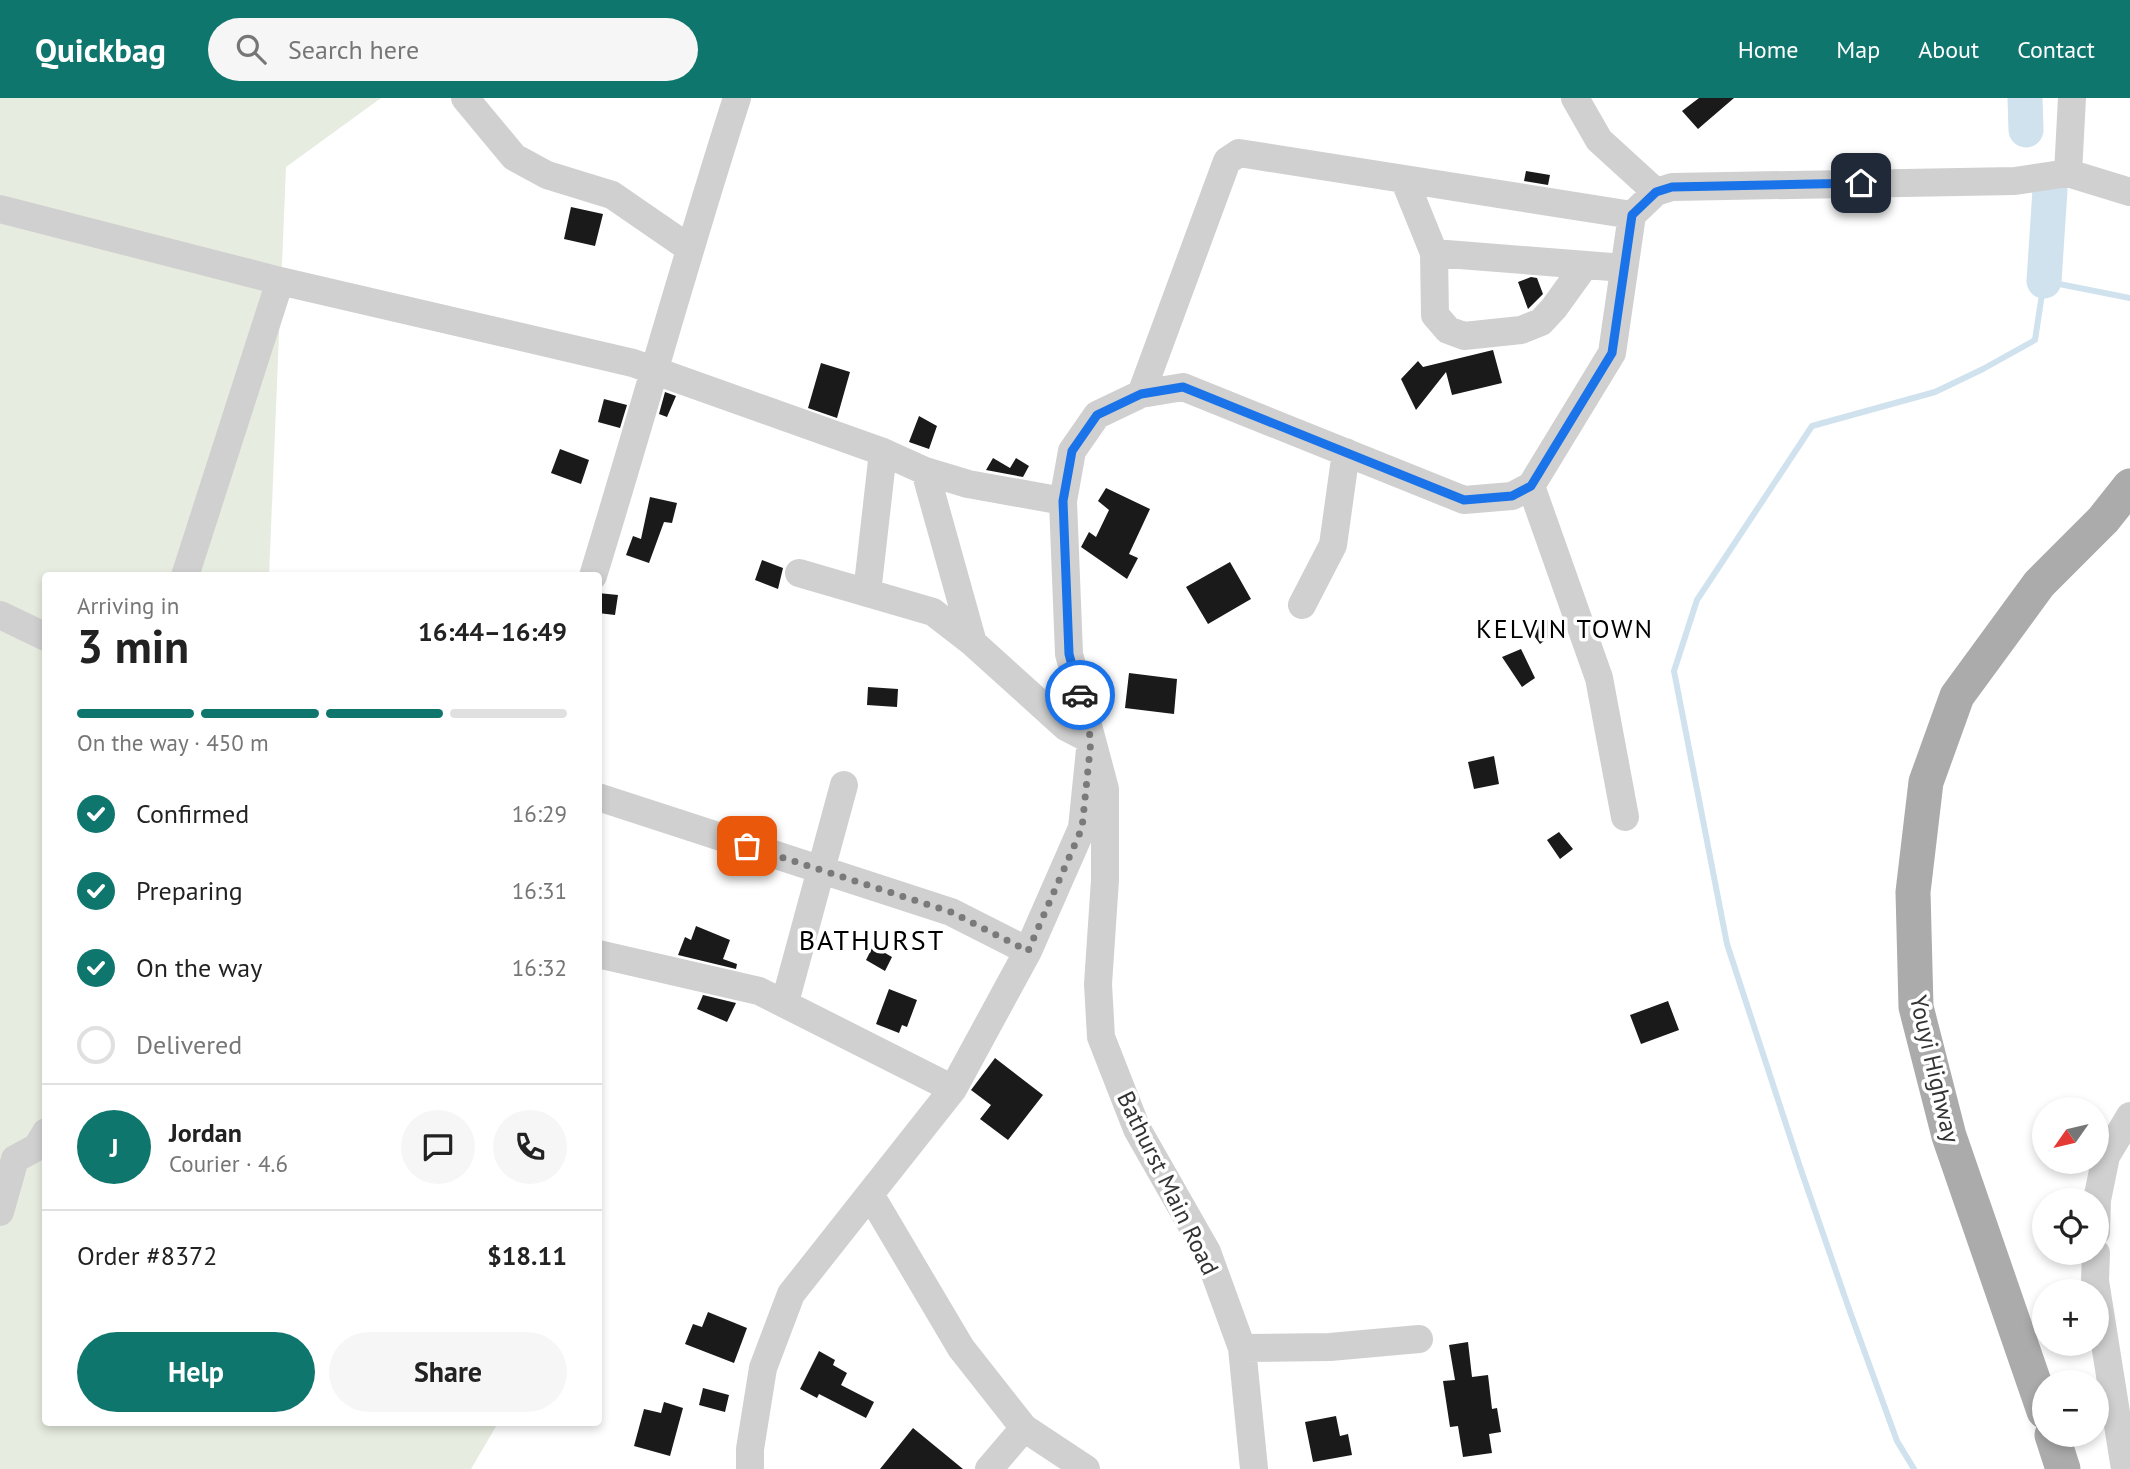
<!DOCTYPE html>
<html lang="en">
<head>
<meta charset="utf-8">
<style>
  body { margin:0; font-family:"PT Sans",sans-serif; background:#f6f6f6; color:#222; height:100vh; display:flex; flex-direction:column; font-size:26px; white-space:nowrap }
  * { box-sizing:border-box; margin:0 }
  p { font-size:23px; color:#767676 }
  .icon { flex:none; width:38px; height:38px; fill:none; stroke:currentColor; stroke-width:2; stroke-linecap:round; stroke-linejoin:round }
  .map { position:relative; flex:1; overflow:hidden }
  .panel { position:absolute; left:42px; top:474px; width:560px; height:854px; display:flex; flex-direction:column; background:#fff; border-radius:7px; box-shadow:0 4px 10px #0003 }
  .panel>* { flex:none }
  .needle { width:46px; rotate:236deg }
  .buttons { position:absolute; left:2032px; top:999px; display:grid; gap:14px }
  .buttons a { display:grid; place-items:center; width:77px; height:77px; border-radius:50%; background:#fff; box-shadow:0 4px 10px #0003; font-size:35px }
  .pin { position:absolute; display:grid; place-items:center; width:60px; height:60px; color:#fff; margin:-30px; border-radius:14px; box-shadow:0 4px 10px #0006 }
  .courier { position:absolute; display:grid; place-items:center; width:70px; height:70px; margin:-35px; border:5px solid #1a73e8; border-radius:50%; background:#fff; color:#222; box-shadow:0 2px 9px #0007 }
  .head em { font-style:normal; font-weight:800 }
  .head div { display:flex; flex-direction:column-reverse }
  .head { display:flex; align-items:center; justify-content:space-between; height:119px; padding:0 35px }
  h1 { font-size:46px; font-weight:800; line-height:52px }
  .bar { display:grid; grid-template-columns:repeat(4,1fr); gap:10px 7px; align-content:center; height:84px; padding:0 35px }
  .bar i { height:9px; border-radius:5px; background:#e0e0e0 }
  .bar .current { background:#0f766e }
  .bar p { grid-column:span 4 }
  .line { display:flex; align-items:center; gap:18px; padding:0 35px; border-top:2px solid #e0e0e0 }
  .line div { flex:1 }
  .round { display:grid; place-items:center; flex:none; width:74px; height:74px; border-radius:37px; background:#f6f6f6 }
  ol { padding:0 35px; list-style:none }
  li { display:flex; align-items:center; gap:21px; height:77px }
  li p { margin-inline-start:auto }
  li .icon { padding:7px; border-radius:50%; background:#0f766e; color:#fff; stroke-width:4 }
  li:last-child { color:#767676 }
  li i { width:38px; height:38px; border:4px solid #e0e0e0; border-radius:50% }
  .button { display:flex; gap:14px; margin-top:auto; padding:14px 35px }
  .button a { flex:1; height:80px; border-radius:42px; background:#0f766e; color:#fff; font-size:28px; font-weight:800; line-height:80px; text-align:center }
  .button a+a { background:#f6f6f6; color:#222 }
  header { display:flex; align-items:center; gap:42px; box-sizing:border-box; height:98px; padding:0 35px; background:#0f766e; color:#fff }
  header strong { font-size:33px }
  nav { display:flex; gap:38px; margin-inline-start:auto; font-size:24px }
  .search { width:490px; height:63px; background:#f6f6f6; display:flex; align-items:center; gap:18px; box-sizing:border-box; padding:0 24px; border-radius:38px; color:#767676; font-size:26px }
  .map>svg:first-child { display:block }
  .green { fill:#e6ecdf }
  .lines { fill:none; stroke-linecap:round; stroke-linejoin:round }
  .stream { stroke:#cfe2ee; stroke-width:6 }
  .river { stroke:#cfe2ee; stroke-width:35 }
  .building { fill:#1a1a1a }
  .minor { stroke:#d0d0d0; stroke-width:28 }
  .major { stroke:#ababab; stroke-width:35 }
  .done { stroke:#7a7a7a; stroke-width:7; stroke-dasharray:0 12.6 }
  .route { stroke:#1a73e8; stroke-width:9 }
  .labels { text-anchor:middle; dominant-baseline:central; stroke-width:7; stroke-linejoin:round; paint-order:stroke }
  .street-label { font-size:24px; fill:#333; stroke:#fff }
  .neighbourhood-label { font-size:26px; letter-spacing:2px; fill:#000; stroke:#fff }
  .quarter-label { font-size:28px; letter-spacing:2px; fill:#000; stroke:#fff }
</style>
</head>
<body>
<header>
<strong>Quickbag</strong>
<div class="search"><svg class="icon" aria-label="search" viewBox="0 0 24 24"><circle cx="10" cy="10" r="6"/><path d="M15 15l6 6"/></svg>Search here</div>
<nav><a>Home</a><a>Map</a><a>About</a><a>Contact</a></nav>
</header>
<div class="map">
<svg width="2130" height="1371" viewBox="0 0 2130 1371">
  <rect width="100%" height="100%" fill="#fff"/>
  <path class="green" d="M0,0H381L286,69L269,478H46V1325H498L471,1371H0Z"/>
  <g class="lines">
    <path class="stream" d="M1914,1371L1897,1343L1849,1211L1800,1069L1727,846L1674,573L1697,502L1812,328L1935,294L1983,271L2035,242L2044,183L2130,200"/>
    <path class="river" d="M2025,0L2026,32
      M2044,183L2050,92"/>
  </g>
  <path class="building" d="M1699,0H1734L1698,31L1682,13Z
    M1526,73L1550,77L1548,87L1524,83Z
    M571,109L603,116L595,148L564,141Z
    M1531,179L1537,180L1543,196L1528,211L1518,184Z
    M1493,252L1502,285L1452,297L1446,274L1416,312L1401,281L1418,263L1423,269Z
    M821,265L850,274L837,320L808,310Z
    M665,294L676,298L667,319L659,316Z
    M604,301L627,307L620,330L598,324Z
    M919,318L937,328L929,351L909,344Z
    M560,351L589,362L581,386L551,375Z
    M993,360L1010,370L1016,360L1029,368L1023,379L986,372Z
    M1106,390L1150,411L1129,456L1138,460L1127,481L1081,449L1089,434L1096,439L1109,412L1098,403Z
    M650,399L677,405L672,425L664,424L649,465L626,457L633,438L641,441Z
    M762,462L783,470L778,491L755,482Z
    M1230,464L1251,501L1208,526L1186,489Z
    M598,495L618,497L615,517L598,515Z
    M1546,520L1556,534L1540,546L1532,535Z
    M1521,551L1535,580L1522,589L1502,559Z
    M1129,575L1177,581L1174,616L1125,610Z
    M868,589L898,591L897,609L867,607Z
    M1494,658L1499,686L1474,691L1468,664Z
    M1559,734L1573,751L1560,761L1547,742Z
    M696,828L730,842L723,861L737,866L736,871L678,857L685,839L691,842Z
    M873,848L892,859L885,873L866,862Z
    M889,891L917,902L907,929L902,927L899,935L876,926Z
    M703,897L736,905L727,924L697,911Z
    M1668,903L1679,932L1641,946L1630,917Z
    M995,960L1043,997L1008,1042L980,1021L991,1007L971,992Z
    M708,1214L747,1230L734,1265L685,1246L693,1226L702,1229Z
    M1468,1244L1472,1279L1488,1277L1492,1311L1497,1310L1501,1334L1489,1336L1492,1355L1463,1359L1458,1328L1450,1329L1443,1283L1455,1282L1449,1247Z
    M819,1253L835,1262L833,1267L847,1275L841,1287L874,1304L866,1320L819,1296L817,1300L800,1291Z
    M703,1290L729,1297L725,1314L699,1307Z
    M664,1304L683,1310L670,1358L634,1348L644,1311L661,1315Z
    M1336,1318L1340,1338L1348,1336L1352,1357L1313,1364L1305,1324Z
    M913,1330L963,1371H880Z"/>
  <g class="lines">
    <path class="minor" d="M465,0L514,59L547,77L612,97L689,150
      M1575,0L1599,42L1656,94
      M2068,75L2072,0
      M1404,81L1434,155L1624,170
      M0,111L280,183L633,265L883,354L925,373L968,386L1063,403
      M1434,155L1435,217L1448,232L1464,238L1521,232L1541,224L1554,210L1585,167
      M1141,296L1227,63L1239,55L1632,117
      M925,373L973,545
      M1531,388L1599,580L1625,719
      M185,478L280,183
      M593,478C642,319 686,158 737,0
      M867,495L883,354
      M1302,507L1333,447L1346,354
      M0,517L46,539
      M598,699L951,814L1028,853
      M598,856L759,893L953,991
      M785,904L844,687
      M871,1098L961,1250L1024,1330L1086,1371
      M0,1114L15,1061L37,1049L46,1034
      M2096,1134L2097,1102L2106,1058L2130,1018
      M2096,1155L2095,1183L2125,1371
      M1242,1250L1330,1249L1419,1241
      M750,1371V1351L763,1270L791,1196L953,991L1028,853L1082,730L1091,642L1066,629L973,545L933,514L799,475
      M989,1371L1024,1330
      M1254,1371L1242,1250L1207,1154L1137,1031L1101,939L1098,886L1105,782V691L1069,556L1063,403L1072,353L1097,317L1141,296L1183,289L1464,402L1512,398L1531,388L1612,255L1632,117L1656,94L1672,89L2015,83L2068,75L2130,94"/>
    <path class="major" d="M2044,1313L1949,1038L1916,909L1913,794L1926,684L1957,598L2039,486L2103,422L2130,388
      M2052,1337L2063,1371"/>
  </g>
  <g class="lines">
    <path class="done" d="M747,748L951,814L1028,853L1082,730L1091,642L1080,597"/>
    <path class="route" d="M1080,597L1069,556L1063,403L1072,353L1097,317L1141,296L1183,289L1464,402L1512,398L1531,388L1612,255L1632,117L1656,94L1672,89L1861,85"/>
  </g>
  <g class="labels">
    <g class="street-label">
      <text transform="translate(1935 971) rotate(77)">Youyi Highway</text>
      <text transform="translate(1168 1085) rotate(64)">Bathurst Main Road</text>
    </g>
    <g class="neighbourhood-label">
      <text x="1565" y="530">KELVIN TOWN</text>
    </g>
    <g class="quarter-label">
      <text x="872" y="841">BATHURST</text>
    </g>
  </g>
</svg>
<div class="buttons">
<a><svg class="needle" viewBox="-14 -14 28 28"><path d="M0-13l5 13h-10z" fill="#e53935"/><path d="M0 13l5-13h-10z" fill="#767676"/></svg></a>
<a><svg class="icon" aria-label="locate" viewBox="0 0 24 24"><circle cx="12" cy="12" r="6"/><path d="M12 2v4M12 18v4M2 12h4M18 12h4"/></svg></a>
<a>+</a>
<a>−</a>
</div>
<div class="pin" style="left:747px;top:748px;background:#ea580c"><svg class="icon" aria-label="bag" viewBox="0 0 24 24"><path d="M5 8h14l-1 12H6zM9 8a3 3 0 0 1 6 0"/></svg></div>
<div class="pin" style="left:1861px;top:85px;background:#1f2937"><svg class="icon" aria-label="home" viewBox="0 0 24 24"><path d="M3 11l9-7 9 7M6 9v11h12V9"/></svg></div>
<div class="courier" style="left:1080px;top:597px"><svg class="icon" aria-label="car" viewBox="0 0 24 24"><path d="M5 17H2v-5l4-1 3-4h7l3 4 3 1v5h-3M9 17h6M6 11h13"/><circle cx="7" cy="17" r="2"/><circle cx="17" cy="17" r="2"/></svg></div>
<section class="panel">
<div class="head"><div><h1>3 min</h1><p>Arriving in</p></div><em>16:44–16:49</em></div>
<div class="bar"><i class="current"></i><i class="current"></i><i class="current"></i><i></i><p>On the way · 450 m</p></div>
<ol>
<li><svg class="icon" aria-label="check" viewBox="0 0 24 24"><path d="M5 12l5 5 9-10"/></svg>Confirmed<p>16:29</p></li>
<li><svg class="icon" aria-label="check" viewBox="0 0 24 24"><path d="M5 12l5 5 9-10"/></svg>Preparing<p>16:31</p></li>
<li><svg class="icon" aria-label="check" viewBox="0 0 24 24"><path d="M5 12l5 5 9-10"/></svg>On the way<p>16:32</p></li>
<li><i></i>Delivered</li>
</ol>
<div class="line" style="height:126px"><b class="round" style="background:#0f766e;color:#fff">J</b><div><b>Jordan</b><p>Courier · 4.6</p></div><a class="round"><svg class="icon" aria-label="chat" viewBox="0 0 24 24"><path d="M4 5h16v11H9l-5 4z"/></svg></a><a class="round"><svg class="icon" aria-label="phone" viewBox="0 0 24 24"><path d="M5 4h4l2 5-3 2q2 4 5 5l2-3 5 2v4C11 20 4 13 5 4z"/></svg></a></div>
<div class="line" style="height:91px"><div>Order #8372</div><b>$18.11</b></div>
<div class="button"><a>Help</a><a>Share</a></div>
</section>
</div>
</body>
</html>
